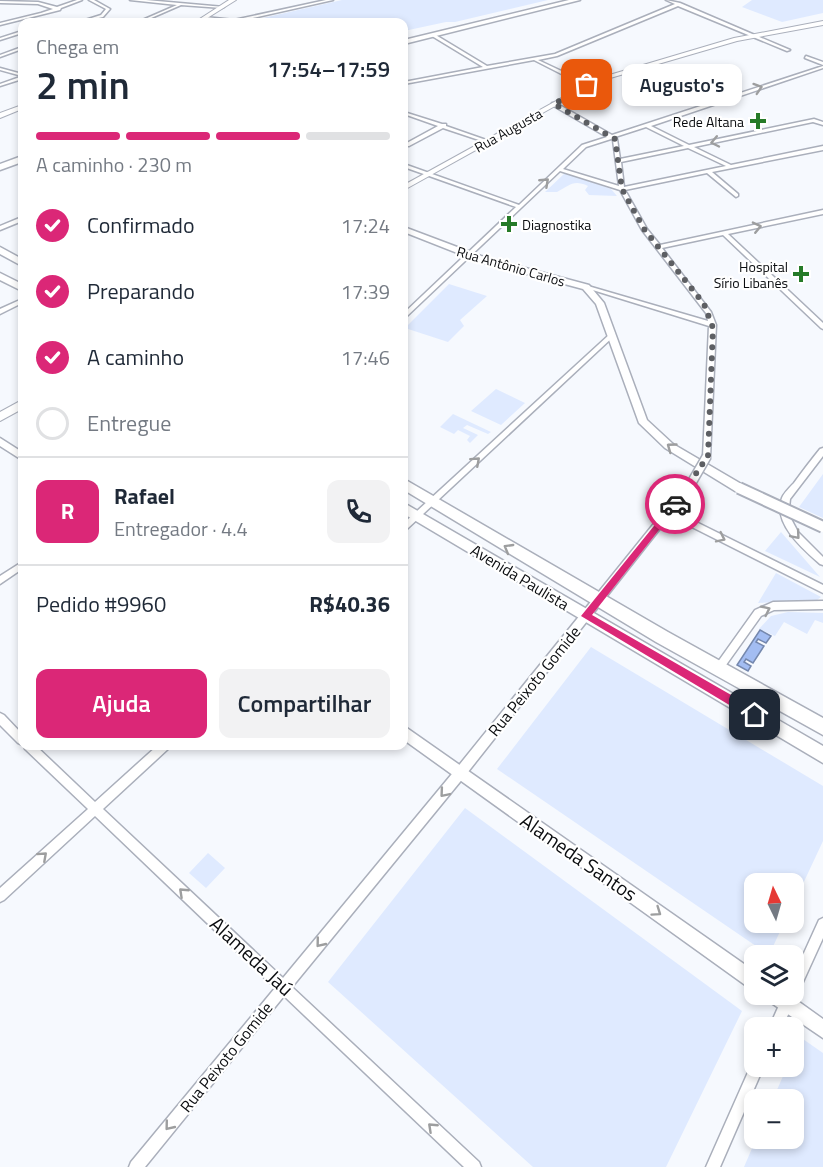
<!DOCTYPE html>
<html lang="pt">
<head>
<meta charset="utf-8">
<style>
  body { margin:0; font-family:"Titillium Web",sans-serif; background:#f2f2f3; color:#1f2937; height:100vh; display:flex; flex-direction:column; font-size:22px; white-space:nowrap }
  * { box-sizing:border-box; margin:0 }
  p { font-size:20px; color:#747a83 }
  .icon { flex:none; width:33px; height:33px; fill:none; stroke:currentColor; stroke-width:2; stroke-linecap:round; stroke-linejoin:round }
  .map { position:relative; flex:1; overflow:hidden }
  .details { position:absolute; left:18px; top:18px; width:390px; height:732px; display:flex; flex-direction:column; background:#fff; border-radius:12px; box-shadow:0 3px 9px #0003 }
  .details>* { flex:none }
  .needle { width:39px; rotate:355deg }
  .controls { position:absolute; left:744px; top:873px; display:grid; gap:12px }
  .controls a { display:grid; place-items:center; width:60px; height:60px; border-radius:12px; background:#fff; box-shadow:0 3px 9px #0003; font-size:30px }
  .pin { position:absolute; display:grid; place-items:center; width:51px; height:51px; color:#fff; margin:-26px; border-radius:12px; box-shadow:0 3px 9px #0006 }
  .courier { position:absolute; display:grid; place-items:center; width:60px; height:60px; margin:-30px; border:4px solid #db2777; border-radius:50%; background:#fff; color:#222; box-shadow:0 2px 8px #0007 }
  .bubble { position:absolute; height:42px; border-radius:12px; background:#fff; box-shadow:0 3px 9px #0003; font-size:20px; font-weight:600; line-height:42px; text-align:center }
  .headline em { font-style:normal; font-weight:600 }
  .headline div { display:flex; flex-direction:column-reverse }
  .headline { display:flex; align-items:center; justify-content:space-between; height:102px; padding:0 18px }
  h1 { font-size:39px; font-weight:600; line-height:45px }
  .bar { display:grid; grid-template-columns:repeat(4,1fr); gap:9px 6px; align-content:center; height:72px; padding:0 18px }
  .bar i { height:8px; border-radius:4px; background:#e0e1e3 }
  .bar .current { background:#db2777 }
  .bar p { grid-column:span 4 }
  .line { display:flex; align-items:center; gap:15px; padding:0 18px; border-top:2px solid #e0e1e3 }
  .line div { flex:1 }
  .round { display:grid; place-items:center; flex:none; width:63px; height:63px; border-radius:12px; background:#f2f2f3 }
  ol { padding:0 18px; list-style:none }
  li { display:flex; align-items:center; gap:18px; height:66px }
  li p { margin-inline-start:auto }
  li .icon { padding:6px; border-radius:50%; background:#db2777; color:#fff; stroke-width:4 }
  li:last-child { color:#747a83 }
  li i { width:33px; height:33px; border:3px solid #e0e1e3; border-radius:50% }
  .cta { display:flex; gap:12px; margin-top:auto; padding:12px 18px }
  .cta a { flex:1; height:69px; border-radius:12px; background:#db2777; color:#fff; font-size:24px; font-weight:600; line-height:69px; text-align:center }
  .cta a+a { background:#f2f2f3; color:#1f2937 }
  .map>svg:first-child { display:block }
  .green { fill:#dfeaff }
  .water { fill:#a3bdf2; stroke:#7588ae; stroke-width:1.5 }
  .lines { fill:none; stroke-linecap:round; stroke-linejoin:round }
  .minor-casing { stroke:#aaafbb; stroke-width:3 }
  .tertiary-casing { stroke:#aaafbb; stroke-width:3 }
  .secondary-casing { stroke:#aaafbb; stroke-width:2 }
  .primary-casing { stroke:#aaafbb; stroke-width:3 }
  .minor { fill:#fff; fill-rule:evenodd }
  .tertiary { fill:#fff; fill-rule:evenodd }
  .secondary { fill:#fff; fill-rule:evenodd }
  .primary { fill:#fff; fill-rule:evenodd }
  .minor-bridge-casing { stroke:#aaafbb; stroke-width:11; stroke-linecap:butt }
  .tertiary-bridge-casing { stroke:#aaafbb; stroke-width:14; stroke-linecap:butt }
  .minor-bridge { stroke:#fff; stroke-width:8 }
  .tertiary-bridge { stroke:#fff; stroke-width:10 }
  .oneway { stroke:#9d9e9f }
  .route { fill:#db2777 }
  .done { stroke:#5d5f63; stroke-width:6; stroke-dasharray:0 10.8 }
  .poi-dot { fill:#267b28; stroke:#fff; stroke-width:2 }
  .labels { text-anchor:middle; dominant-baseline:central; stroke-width:4.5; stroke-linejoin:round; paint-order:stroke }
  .far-poi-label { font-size:14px; fill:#0a0c0f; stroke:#fff; text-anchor:end }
  .far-street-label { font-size:14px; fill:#0a0c0f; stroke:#fff }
  .street-label { font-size:16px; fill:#0a0c0f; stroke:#fff }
  .near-street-label { font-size:20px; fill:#0a0c0f; stroke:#fff }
</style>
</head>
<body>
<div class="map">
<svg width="823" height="1167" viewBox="0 0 823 1167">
  <rect width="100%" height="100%" fill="#f6f9fe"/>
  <path class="green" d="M342,0H548L455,22H446L404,31V22L250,21Z
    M752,0H823V13L782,22L742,7Z
    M565,173L611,189L617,196L589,195L585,190L588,186C573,179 569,186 557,192H545Z
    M449,284L487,296L460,320L464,326L448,342L405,328Z
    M496,389L525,403L501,425L471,411Z
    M453,414L491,432L488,434L467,425L463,428L478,435L470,443L467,440L470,436L458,430L454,434L440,427Z
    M823,474V518L799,507Z
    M781,532L820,577L765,551Z
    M776,573L821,597L817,600L758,603Z
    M788,612L823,613V623L815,620L807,634L784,622L775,636L759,629L771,616Z
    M591,647L823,786V841L794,903V884H754V922L784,923L769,955L497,769Z
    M465,808L742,1011L666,1167H533L328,982Z
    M208,853L225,868L206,888L189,873Z
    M800,1037L823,1053V1167H744L756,1139L794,1138V1100L773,1099L787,1067L794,1066V1052Z"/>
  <path class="water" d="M760,630L771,636L766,643L758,639L756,642L764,646L753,663L746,659L744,662L751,666L748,671L737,665Z"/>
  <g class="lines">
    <g class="minor-casing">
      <path id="minor" d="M77,0H82L61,8L60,10L0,25V23L41,13L53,9L38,4L0,3V1L38,2L57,7Z
        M89,0H94L110,9L103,17L81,22L82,21L101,15L106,9Z
        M130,0H146L224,7L222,8L181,5L142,22H138L177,5Z
        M326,0H333L239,21L240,22L203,18L205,17L234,20Z
        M666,0L680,3L790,50L787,51L678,6L557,56L538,60L589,84V86H585L534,60L404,84V82L483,67L432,36V34H434L487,66L555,54L675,4Z
        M22,31V33L0,40V38Z
        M22,47V49L0,57V55Z
        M806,56L823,62V65L805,58Z
        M823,66V68L651,126L689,145L814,119L823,122V125L813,122L694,147L731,165L823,146V150L712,172L738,194V196L736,197L707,173L625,190L647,229L660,245L823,210V214L728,234L823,323V329L821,328L723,235L662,248L711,312L716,325L710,458L707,459L703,456L709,326L583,287L588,286L708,321L706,313L642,230L620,190L560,171L406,317L404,318V313L516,207L404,167V164L519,205L582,145L607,137L552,105V103H556L612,135ZM646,127L684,146L620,159L617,139L615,137ZM611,139L613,140L619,186L563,169L586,147ZM688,148L726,166L624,187L621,162Z
        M0,68L22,74V76L0,70Z
        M20,77H22V79L0,86V84Z
        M404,112L442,124H446V126L489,141L485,142L443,128L409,146H405V144L438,126L404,114Z
        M22,217V221L0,230V226Z
        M22,299V303L0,314V309Z
        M612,333L615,335L614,336L407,529L404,530V523L610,334Z
        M823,448V456L790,499L789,508L790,517L798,532L823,557V565L820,564C804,550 772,523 782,498C784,493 790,487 794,483C802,472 811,460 820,449Z
        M692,479L696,482L674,511L823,585V593L670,516L464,777L292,987L479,1162L481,1167H464L284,996L145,1167H129L131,1162L275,988L95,816L4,900L0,902V888L88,809L25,749L24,746H36L95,802L157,746H169L168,749L103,809L283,978L456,769L689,480Z
        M22,562V569L0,584V576Z
        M823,601V609L774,610L761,616L721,672L718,673L715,672L713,669L715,666L755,610L773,602Z
        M0,713L4,715L22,734V745L18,743L0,725Z
        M823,918V938L782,1028H769L784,994H794V975L819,920Z
        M753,1061H754V1066H764L720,1167H706Z"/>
    </g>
    <g class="tertiary-casing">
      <path id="tertiary" d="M404,227L481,256L589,285L604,303L647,420L673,444L743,485L744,488L743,491H735L665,448L639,423L596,304L583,289L475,260L404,232Z
        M0,438L22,452V460L0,446Z
        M404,726L754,971V989L748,987L404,740Z
        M765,994H788L823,1019V1038L767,1000Z"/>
    </g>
    <g class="secondary-casing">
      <path id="secondary" d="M229,0H236L201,22H195Z
        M823,21V25L737,41L600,81L404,190V185L596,79L734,38Z
        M22,105V109L0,118V113Z
        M22,400V409L0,421V412Z"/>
    </g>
    <g class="primary-casing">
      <path id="primary" d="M569,0H580L404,44V40Z
        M22,156V162L0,170V164Z
        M0,247L22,259V266L0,254Z
        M0,273L22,284V291L0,280Z
        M404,479L668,632L823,718V735L656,642L404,490Z
        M404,503L823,746V763L404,514Z"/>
    </g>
    <use href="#minor" class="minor"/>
    <use href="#tertiary" class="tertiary"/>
    <use href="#secondary" class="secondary"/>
    <use href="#primary" class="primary"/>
    <g class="minor-bridge-casing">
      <path id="minor-bridge" d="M692,482L707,456"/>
    </g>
    <g class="tertiary-bridge-casing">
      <path id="tertiary-bridge" d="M739,488L823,527"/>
    </g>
    <use href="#minor-bridge" class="minor-bridge"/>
    <use href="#tertiary-bridge" class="tertiary-bridge"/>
  </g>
  <defs><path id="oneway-chevron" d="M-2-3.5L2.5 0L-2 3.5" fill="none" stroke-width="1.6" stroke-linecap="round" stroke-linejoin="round" transform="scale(1.5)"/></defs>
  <g class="oneway">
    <use href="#oneway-chevron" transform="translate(758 88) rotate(-18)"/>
    <use href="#oneway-chevron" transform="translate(715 142) rotate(168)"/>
    <use href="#oneway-chevron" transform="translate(545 182) rotate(-43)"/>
    <use href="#oneway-chevron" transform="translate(757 227) rotate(-13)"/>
    <use href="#oneway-chevron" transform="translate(671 447) rotate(-144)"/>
    <use href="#oneway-chevron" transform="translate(476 461) rotate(-42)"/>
    <use href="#oneway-chevron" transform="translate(796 535) rotate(50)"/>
    <use href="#oneway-chevron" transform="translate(721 538) rotate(26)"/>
    <use href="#oneway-chevron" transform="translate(508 548) rotate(-150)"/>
    <use href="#oneway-chevron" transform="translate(766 610) rotate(-26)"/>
    <use href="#oneway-chevron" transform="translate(444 793) rotate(130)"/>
    <use href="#oneway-chevron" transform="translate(43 856) rotate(-42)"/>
    <use href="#oneway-chevron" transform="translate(183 892) rotate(-137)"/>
    <use href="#oneway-chevron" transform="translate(657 912) rotate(35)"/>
    <use href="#oneway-chevron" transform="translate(320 943) rotate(129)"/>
    <use href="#oneway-chevron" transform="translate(169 1126) rotate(129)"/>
    <use href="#oneway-chevron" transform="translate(432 1127) rotate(-137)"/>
  </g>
  <path class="route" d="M675,500L678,501V506L592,615L759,711V718H751L581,616Z"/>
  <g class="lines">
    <path class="done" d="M587,85L554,104L615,139L622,189L644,229L704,304L713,328L708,456L675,504"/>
  </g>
  <g class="poi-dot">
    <path d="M755 112h6v6h6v6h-6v6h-6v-6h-6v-6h6z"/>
    <path d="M506 215h6v6h6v6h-6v6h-6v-6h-6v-6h6z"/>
    <path d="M798 265h6v6h6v6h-6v6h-6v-6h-6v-6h6z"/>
  </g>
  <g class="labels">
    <g class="far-poi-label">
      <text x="744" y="121">Rede Altana</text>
      <text x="522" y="224" text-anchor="start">Diagnostika</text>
      <text x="788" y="266">Hospital<tspan x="788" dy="16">Sírio Libanês</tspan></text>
    </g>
    <g class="far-street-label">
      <text transform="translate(508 130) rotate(-29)">Rua Augusta</text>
      <text transform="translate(511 266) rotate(16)">Rua Antônio Carlos</text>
    </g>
    <g class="street-label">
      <text transform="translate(520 577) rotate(31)">Avenida Paulista</text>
      <text transform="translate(534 681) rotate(-51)">Rua Peixoto Gomide</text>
      <text transform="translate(226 1057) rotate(-51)">Rua Peixoto Gomide</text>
    </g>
    <g class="near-street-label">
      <text transform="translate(579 857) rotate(35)">Alameda Santos</text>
      <text transform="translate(252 956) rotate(43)">Alameda Jaú</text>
    </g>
  </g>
</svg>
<div class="controls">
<a><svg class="needle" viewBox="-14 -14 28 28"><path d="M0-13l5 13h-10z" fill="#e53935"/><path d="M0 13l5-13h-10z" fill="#747a83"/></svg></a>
<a><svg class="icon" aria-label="layers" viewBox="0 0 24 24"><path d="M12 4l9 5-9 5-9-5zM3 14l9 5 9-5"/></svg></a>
<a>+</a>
<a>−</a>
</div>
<div class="pin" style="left:587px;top:85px;background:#ea580c"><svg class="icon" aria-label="bag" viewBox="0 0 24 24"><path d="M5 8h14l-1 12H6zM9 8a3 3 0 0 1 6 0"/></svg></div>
<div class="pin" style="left:755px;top:715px;background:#1f2937"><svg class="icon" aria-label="home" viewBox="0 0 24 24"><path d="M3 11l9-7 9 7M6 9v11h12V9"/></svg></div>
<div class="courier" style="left:675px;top:504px"><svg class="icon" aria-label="car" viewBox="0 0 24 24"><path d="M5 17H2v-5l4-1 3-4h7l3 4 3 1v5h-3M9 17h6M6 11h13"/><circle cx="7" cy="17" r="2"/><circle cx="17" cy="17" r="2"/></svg></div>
<div class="bubble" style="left:622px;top:64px;width:120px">Augusto's</div>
<section class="details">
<div class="headline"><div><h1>2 min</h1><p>Chega em</p></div><em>17:54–17:59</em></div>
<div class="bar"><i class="current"></i><i class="current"></i><i class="current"></i><i></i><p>A caminho · 230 m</p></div>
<ol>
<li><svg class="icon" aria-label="check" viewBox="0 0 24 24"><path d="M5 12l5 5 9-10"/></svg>Confirmado<p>17:24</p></li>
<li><svg class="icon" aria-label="check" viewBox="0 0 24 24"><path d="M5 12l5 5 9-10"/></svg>Preparando<p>17:39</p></li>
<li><svg class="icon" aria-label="check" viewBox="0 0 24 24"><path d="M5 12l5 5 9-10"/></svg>A caminho<p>17:46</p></li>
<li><i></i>Entregue</li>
</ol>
<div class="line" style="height:108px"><b class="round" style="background:#db2777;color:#fff">R</b><div><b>Rafael</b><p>Entregador · 4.4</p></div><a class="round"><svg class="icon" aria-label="phone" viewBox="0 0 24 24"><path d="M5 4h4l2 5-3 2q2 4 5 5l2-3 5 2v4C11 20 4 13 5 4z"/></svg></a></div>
<div class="line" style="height:78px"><div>Pedido #9960</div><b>R$40.36</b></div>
<div class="cta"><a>Ajuda</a><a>Compartilhar</a></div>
</section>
</div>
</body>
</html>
